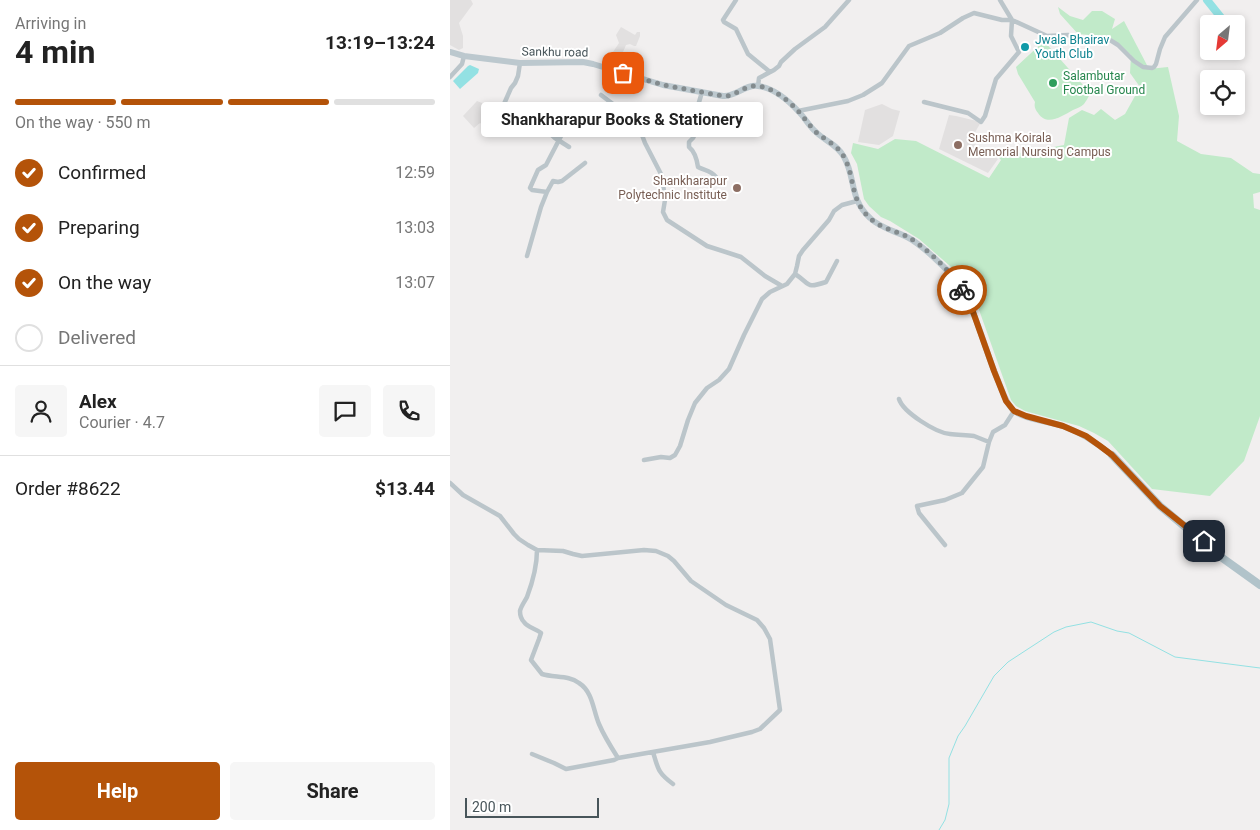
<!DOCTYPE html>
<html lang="en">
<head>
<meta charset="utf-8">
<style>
  body { margin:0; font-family:Roboto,sans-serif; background:#f6f6f6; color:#222; height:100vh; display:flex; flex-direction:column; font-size:19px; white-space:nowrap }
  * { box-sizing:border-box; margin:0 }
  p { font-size:16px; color:#767676 }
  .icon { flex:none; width:28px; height:28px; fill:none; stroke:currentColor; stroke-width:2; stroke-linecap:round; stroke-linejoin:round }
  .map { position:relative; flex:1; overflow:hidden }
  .side { display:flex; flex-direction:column; background:#fff; width:450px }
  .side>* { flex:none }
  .needle { width:32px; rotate:208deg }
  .fabs { position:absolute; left:750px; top:15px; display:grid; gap:10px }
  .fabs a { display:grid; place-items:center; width:45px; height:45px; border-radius:5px; background:#fff; box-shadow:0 2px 8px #0003; font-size:25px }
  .scale { position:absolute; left:15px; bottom:12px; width:134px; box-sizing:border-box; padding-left:5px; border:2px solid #48555a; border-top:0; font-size:14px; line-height:18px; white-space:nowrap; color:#48555a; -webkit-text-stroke:4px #fff; paint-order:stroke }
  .pin { position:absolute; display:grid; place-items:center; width:42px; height:42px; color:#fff; margin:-21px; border-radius:10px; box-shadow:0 2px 8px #0006 }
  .courier { position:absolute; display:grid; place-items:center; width:50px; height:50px; margin:-25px; border:4px solid #b45309; border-radius:50%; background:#fff; color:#222; box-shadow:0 1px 6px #0007 }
  .bubble { position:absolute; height:35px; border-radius:5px; background:#fff; box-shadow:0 2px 8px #0003; font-size:16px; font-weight:700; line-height:35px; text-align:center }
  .overview em { font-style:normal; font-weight:700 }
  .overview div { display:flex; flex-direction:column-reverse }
  .overview { display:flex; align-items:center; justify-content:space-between; height:85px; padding:0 15px }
  h1 { font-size:32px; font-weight:700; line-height:38px }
  .bar { display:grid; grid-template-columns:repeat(4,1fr); gap:8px 5px; align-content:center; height:60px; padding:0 15px }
  .bar i { height:6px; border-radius:4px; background:#e0e0e0 }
  .bar .current { background:#b45309 }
  .bar p { grid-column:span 4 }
  .line { display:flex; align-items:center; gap:12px; padding:0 15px; border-top:1px solid #e0e0e0 }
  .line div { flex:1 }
  .round { display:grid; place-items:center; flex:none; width:52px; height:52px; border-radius:5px; background:#f6f6f6 }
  ol { padding:0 15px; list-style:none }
  li { display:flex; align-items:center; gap:15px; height:55px }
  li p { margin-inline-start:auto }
  li .icon { padding:5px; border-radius:50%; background:#b45309; color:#fff; stroke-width:4 }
  li:last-child { color:#767676 }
  li i { width:28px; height:28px; border:2px solid #e0e0e0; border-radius:50% }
  .primary-button { display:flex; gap:10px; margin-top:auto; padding:10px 15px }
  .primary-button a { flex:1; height:58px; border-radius:5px; background:#b45309; color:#fff; font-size:20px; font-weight:700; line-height:58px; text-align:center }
  .primary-button a+a { background:#f6f6f6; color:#222 }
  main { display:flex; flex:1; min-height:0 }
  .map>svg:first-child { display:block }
  .education { fill:#e2e0e0 }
  .green { fill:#c1eac9 }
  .water { fill:#93e1e3 }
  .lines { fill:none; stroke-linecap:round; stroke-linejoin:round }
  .stream { stroke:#93e1e3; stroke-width:1 }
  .river { stroke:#93e1e3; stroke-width:8 }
  .street { stroke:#bbc5ca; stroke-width:4.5 }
  .secondary { stroke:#bcc8ce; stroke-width:6 }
  .primary { stroke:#b1c3ca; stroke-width:8 }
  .done { stroke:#838b8e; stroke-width:5; stroke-dasharray:0 9 }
  .route { stroke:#b45309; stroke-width:6 }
  .culture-dot { fill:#0f9aa8; stroke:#fff; stroke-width:2 }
  .leisure-dot { fill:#2e9e5b; stroke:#fff; stroke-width:2 }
  .education-dot { fill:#8d6e63; stroke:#fff; stroke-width:2 }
  .labels { text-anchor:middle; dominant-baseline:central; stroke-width:4; stroke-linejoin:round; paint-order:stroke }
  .culture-label { font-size:12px; fill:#0d838f; stroke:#fff; text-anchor:start }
  .street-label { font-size:12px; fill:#48555a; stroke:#fff }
  .leisure-label { font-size:12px; fill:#27864d; stroke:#fff; text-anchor:start }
  .education-label { font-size:12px; fill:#785e54; stroke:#fff; text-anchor:start }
</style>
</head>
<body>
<main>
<section class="side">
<div class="overview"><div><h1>4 min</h1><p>Arriving in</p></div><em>13:19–13:24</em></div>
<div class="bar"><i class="current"></i><i class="current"></i><i class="current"></i><i></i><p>On the way · 550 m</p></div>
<ol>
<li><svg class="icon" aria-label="check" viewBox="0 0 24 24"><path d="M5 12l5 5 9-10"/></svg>Confirmed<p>12:59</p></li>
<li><svg class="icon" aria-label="check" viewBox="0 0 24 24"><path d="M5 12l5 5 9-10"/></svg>Preparing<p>13:03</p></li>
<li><svg class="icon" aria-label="check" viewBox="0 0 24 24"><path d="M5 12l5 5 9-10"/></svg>On the way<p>13:07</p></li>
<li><i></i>Delivered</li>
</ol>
<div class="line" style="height:90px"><a class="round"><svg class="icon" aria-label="person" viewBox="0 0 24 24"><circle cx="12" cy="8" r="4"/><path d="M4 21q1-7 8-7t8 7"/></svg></a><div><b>Alex</b><p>Courier · 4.7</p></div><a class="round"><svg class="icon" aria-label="chat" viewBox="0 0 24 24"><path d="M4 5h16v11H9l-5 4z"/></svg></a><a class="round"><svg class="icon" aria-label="phone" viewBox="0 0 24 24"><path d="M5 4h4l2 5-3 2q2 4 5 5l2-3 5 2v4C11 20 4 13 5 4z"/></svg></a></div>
<div class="line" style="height:65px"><div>Order #8622</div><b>$13.44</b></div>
<div class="primary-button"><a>Help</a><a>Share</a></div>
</section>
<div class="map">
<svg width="810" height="830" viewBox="0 0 810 830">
  <rect width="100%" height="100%" fill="#f1efef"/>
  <path class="education" d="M0,0H21L23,4L9,23L13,36V48L9,50L0,45Z
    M171,27L185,35L187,32H190V36L186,46H184L180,44L176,45L167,66L157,61L169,43L166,35Z
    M27,101L54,112L46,131L30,123L24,128L13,116Z
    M432,104L442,109L450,111L443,136L429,145L408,142L415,110Z
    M499,115L506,116L531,122L520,141L548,159L538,173L489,149Z"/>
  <path class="green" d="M608,7L620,16L633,20L642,11H652L665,19L662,29L674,21L699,69L718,67L729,116L727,141L751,154L781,158L803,173L810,174V192L803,194L804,208L810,210V416L794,461L760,496L702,489L658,441L644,433L629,426L575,411L566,406L561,400L528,307L508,273L469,239L440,221L431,217L419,206L414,199L407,164L401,153L403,143L428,149L445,139L466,141L539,178L551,160L541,149L572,153L614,145L619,118L632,110L644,115L651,109L665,120L675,114L690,87L680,73L681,55L660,37L628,34L610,14Z
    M594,41L634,86L640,94C638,98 636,101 634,104C631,107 627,108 623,110C612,116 597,127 588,113C585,109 584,107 585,102L568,74L566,67Z"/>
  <path class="water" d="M20,65L29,69L28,73L10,89L3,81L18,66Z"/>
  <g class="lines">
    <path class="stream" d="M489,830L495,820L499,804V758L508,736L515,726L544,676L558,662L604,632L616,627L641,622L667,631L679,633L725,657L810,668"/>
    <path class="river" d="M757,0L773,20"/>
    <path class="street" d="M286,0L273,20L274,22L286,29L298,54L320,72
      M70,63L68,76L65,83L61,88L54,104L57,111L68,120L80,126L96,130L105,138L119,147
      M0,77L12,64L14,56
      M308,86L309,78L324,70L329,66L331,62L345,49L375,27L399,0
      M252,92L247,109L249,117L248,128L243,138L239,142V147C244,151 247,160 248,167C255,171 260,170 266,177
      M151,95L187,122L195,143L212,176L215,200L213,212L217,220L257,246L291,257L315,276L332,286
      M474,102L518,113L531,122L535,116L546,79L569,52L561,36L562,20L550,0
      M348,111L398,101L413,95L432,83L459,46L490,33L513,18L524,13L552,20H562L597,36L618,35L636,41L654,39L660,40L668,45L684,61L693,67L702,68L704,67L706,64L710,49L715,37L747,0
      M122,115L96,165L88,170L80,188L82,190L97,192L103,181L108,182L112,181L135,163
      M77,256L91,207L97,192
      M345,274C361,284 355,289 376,282L387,261
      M449,399C453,412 486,433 500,434C508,435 516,435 524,436C529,438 534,440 539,442
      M194,460L211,457L220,458L225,455L230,446L238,420L245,403L257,388L269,380L279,369L294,335L312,299L320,292L337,284L345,274L347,266L349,256L353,250L379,220L384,211L392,205L407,201
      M0,483L13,495L50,516L64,534L69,539L78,545L87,550L113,551L123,554L132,556L194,550L206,551L218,556L224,561L241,581L276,605L307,620L314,628L320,639L330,710L310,729L302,732L260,742L168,758L164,760L116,769L104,763L82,754
      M495,545L469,513L467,506L495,500L512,493L533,467L539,442L543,432L555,425L564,411
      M87,550C87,567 83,581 77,597C75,601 71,606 70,611C70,615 71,619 74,622C78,628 85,628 91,633L89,639L81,660L92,674C104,678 119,675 129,683C143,692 143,710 149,724C154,736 161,747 168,758
      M203,752C208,769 208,773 223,784"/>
    <path class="secondary" d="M0,52L14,56L70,63L133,62L143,64L213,85L273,96C286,97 295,84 308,86C324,88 339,101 349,112C355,118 359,126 366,132C375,141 388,145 394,157C406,178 399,199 420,218C430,228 445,231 457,237C471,244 501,272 509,285C528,315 535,351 549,383C553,393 556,403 563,410C575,420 599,421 613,426C632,433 647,443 662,455"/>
    <path class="primary" d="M662,455L710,506L771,557L810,585"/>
  </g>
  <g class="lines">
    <path class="done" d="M173,73L213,85L273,96C286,97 295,84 308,86C324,88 339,101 349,112C355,119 360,126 366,132C376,141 388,145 394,157C406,179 399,200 421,219C431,228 446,231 458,237C474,246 503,273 512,290"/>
    <path class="route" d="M512,290L522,309L544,371L556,401L564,411L576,416L613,426L636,436L650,446L662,455L710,506L754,541"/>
  </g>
  <circle class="culture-dot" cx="575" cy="47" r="5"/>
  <circle class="leisure-dot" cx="603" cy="83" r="5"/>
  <g class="education-dot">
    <circle cx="508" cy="145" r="5"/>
    <circle cx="287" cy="188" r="5"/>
  </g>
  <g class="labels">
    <g class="culture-label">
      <text x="585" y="40">Jwala Bhairav<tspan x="585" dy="14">Youth Club</tspan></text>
    </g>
    <g class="street-label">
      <text transform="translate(105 52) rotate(1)">Sankhu road</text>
    </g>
    <g class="leisure-label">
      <text x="613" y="76">Salambutar<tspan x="613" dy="14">Footbal Ground</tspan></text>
    </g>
    <g class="education-label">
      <text x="518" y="138">Sushma Koirala<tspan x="518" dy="14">Memorial Nursing Campus</tspan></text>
      <text x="277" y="181" text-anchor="end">Shankharapur<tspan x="277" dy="14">Polytechnic Institute</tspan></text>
    </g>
  </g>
</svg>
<div class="fabs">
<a><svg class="needle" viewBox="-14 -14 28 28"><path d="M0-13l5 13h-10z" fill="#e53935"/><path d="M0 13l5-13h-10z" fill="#767676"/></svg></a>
<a><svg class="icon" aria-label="locate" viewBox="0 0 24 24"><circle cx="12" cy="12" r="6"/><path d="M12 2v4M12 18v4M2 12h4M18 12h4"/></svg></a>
</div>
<div class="scale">200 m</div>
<div class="pin" style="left:173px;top:73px;background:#ea580c"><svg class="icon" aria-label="bag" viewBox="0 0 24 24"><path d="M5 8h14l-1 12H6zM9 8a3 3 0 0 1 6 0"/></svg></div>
<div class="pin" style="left:754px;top:541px;background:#1f2937"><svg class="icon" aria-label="home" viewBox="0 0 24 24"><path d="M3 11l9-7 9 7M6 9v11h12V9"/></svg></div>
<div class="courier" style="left:512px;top:290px"><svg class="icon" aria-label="bike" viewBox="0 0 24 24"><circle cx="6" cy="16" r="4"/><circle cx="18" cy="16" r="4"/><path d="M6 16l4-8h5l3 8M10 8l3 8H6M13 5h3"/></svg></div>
<div class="bubble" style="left:31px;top:102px;width:282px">Shankharapur Books &amp; Stationery</div>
</div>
</main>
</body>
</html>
